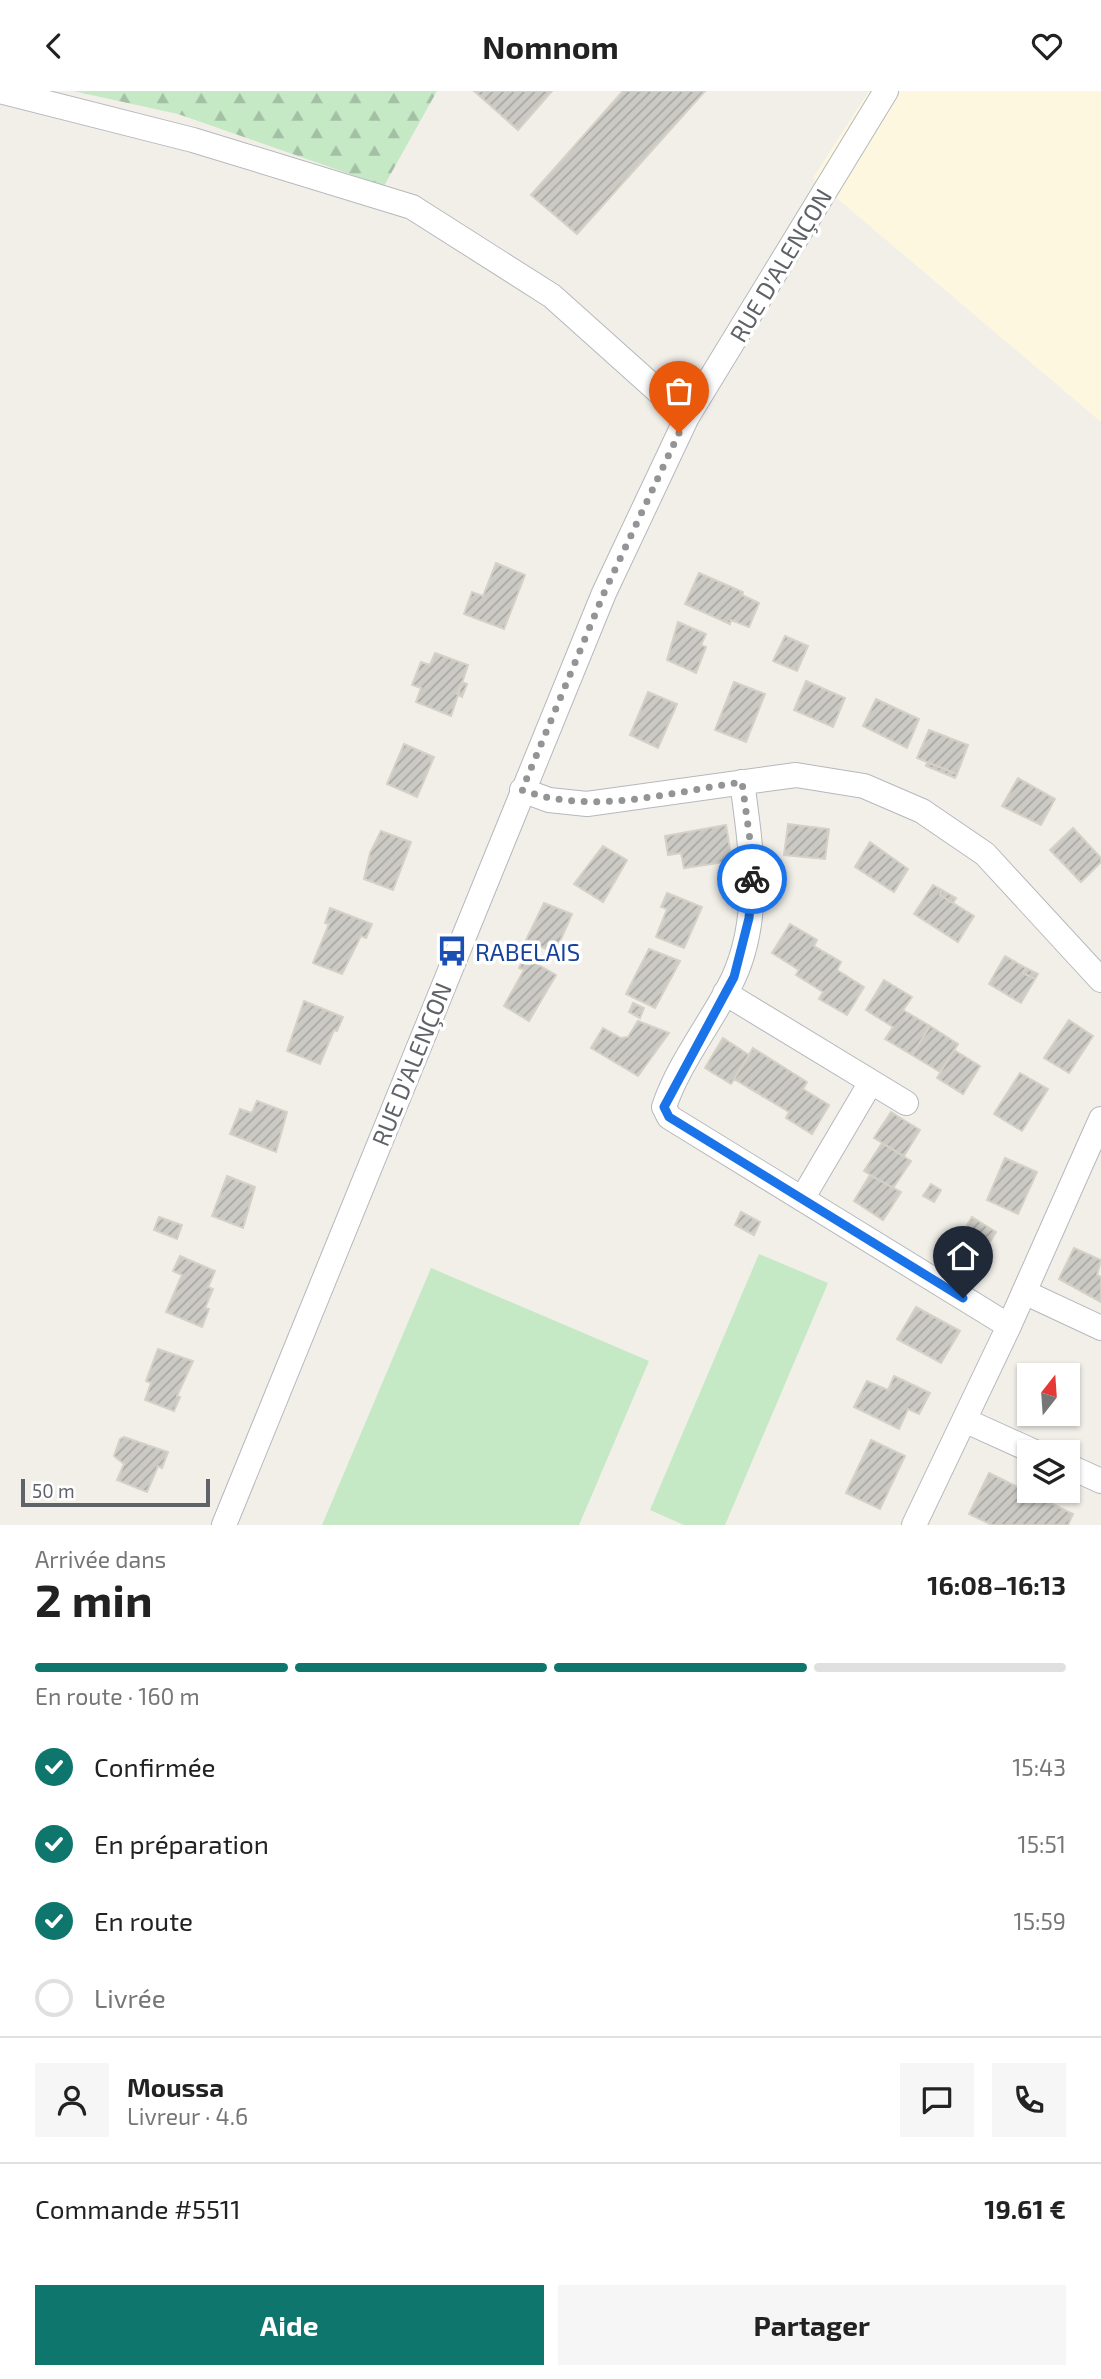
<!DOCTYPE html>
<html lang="fr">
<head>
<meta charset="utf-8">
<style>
  body { margin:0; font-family:"Exo 2",sans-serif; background:#f6f6f6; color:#222; height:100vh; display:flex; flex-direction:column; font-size:26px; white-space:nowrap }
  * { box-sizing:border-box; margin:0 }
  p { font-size:23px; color:#767676 }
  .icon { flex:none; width:38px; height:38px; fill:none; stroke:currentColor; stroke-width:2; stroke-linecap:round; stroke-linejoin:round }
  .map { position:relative; height:1434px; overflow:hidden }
  .details { display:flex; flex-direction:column; background:#fff; flex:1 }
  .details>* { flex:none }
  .needle { width:46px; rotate:17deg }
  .controls { position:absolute; left:1017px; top:1272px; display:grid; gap:14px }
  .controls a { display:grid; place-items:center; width:63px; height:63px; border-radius:0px; background:#fff; box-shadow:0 2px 5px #0004; font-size:35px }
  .scale { position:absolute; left:21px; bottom:18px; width:189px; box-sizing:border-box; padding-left:7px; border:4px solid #5f6368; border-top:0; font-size:19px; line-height:24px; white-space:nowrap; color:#5f6368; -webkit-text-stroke:5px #fff; paint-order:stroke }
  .pin { position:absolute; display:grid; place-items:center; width:60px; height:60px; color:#fff; margin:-72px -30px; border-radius:50% 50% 50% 0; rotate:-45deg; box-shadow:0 0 7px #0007 }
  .pin .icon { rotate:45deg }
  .courier { position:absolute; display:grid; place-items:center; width:70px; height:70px; margin:-35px; border:5px solid #1a73e8; border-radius:50%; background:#fff; color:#222; box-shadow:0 2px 9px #0007 }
  .head em { font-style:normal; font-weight:700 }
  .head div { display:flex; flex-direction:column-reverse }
  .head { display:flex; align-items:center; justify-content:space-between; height:119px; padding:0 35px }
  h1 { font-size:46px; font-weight:700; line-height:52px }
  .bar { display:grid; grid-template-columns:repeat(4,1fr); gap:10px 7px; align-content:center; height:84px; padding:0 35px }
  .bar i { height:9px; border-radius:5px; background:#e0e0e0 }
  .bar .active { background:#0f766e }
  .bar p { grid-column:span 4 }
  .line { display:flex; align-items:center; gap:18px; padding:0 35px; border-top:2px solid #e0e0e0 }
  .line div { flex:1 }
  .round { display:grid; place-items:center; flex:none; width:74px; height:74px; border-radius:0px; background:#f6f6f6 }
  ol { padding:0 35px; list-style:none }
  li { display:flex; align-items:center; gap:21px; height:77px }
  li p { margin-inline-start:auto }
  li .icon { padding:7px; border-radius:50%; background:#0f766e; color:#fff; stroke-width:4 }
  li:last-child { color:#767676 }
  li i { width:38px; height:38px; border:4px solid #e0e0e0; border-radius:50% }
  .primary-button { display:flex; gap:14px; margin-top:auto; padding:14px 35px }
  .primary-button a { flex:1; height:80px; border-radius:0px; background:#0f766e; color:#fff; font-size:28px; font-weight:700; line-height:80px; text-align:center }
  .primary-button a+a { background:#f6f6f6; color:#222 }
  header { display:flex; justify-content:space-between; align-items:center; height:91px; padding:0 35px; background:#fff; font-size:32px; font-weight:700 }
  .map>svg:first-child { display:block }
  .commercial { fill:#fef7e0 }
  .forest { fill:url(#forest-firs) }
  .pitch { fill:#c5e8c5 }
  .building { fill:url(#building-hatch); stroke:#d6d1c6; stroke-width:2 }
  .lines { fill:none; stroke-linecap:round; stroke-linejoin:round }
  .minor-casing { stroke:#b5b8bc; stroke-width:26 }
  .minor { stroke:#fff; stroke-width:24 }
  .done { stroke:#929495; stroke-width:7; stroke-dasharray:0 12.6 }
  .route { stroke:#1a73e8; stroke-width:9 }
  .labels { text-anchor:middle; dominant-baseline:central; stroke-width:7; stroke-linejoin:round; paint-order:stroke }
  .street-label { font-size:24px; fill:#5f6368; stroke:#fff }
  .transit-label { font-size:24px; fill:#164399; stroke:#fff; text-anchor:start }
</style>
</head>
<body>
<header><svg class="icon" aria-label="back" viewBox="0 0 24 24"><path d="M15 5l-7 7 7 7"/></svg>Nomnom<svg class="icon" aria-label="heart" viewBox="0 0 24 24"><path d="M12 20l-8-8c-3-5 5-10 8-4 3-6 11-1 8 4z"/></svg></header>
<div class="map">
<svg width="1101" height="1434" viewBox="0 0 1101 1434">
  <defs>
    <pattern id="forest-firs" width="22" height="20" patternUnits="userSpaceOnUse" patternTransform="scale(1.75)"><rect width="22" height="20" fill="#c5e8c5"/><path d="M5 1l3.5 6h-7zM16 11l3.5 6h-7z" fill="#a3c0a4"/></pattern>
    <pattern id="building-hatch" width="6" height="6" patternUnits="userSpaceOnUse" patternTransform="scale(1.75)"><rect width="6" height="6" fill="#cccac5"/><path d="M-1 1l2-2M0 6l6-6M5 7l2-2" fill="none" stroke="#a9a8a4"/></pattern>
  </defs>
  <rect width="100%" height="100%" fill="#f1efe8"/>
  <path class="commercial" d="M869,0H1101V331L813,87Z"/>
  <path class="forest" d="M73,0H437L384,95L178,23Z"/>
  <path class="pitch" d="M759,1163L828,1192L725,1434H684L650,1419Z
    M431,1177L649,1270L579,1434H322Z"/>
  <path class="building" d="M474,0H552L518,39Z
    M623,0H705L577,143L531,104Z
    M496,472L525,484L504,538L464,523L472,501L483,505Z
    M699,482L743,501L742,504L759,512L749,536L731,529L730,533L685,513Z
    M678,531L706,543L701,554L706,556L696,582L667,569Z
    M785,545L808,555L797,580L773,570Z
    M435,562L468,574L451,625L416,611L421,597L412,594L421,571L430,574Z
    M806,590L845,607L833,636L794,619Z
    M462,591L467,593L462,606L457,603Z
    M734,591L765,603L746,651L715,639Z
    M648,601L677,613L658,657L630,644Z
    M876,608L919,628L907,657L863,635Z
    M929,639L968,654L957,683L917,667Z
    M404,653L434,666L417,706L387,693Z
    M927,671L957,683L955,687L926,675Z
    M1018,687L1055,708L1041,734L1002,715Z
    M788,733L829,738L825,768L784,764Z
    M726,734L732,770L684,777L681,762L668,764L665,745Z
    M1073,737L1101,767V771L1081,791L1050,759Z
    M381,740L411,751L393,799L364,788L370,762Z
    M870,751L908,778L894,801L855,776Z
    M603,755L627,769L603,811L574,793Z
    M933,794L942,799L940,804L974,825L958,851L914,823Z
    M942,799L956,807L953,812L940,804Z
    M667,802L702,816L684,857L656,846L667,818L661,816Z
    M544,812L572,823L555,862L526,849Z
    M330,817L372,833L366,847L361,845L342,883L313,872L329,833L325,832Z
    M790,833L817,849L814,855L841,871L837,879L864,896L847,924L819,908L823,901L796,884L799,879L772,862Z
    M649,858L680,870L655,917L626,903Z
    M1005,865L1026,877L1023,882L1035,888L1021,912L989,893Z
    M525,866L556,884L529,930L504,915L524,879L519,877Z
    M1026,877L1038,883L1035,888L1023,882Z
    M884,889L912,906L903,919L930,935L912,964L885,948L893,936L866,919Z
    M304,910L343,926L337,940L334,939L320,973L287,960Z
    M633,912L644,917L640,927L629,921Z
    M1069,929L1093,945L1069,982L1044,967Z
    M638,930L669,942L638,985L591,957L603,937L621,947L628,946Z
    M930,935L958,953L940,981L912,964Z
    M723,947L749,964L731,993L705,977Z
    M753,957L807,991L803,998L829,1014L812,1043L786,1027L789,1021L734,988Z
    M954,959L980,975L963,1003L937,987Z
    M1020,982L1048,998L1022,1040L994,1023Z
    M257,1010L287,1021L276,1061L230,1043L240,1018L252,1022Z
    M891,1021L920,1039L904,1065L874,1047Z
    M882,1052L911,1070L893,1097L864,1080Z
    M1005,1067L1037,1081L1018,1123L987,1109Z
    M870,1084L901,1101L883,1129L854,1110Z
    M227,1085L255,1096L243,1137L212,1125Z
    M931,1093L941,1099L934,1111L923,1105Z
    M741,1121L760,1131L754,1144L735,1134Z
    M159,1126L182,1134L177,1148L154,1139Z
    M972,1126L996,1141L979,1169L984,1172L976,1187L946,1169Z
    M1074,1157L1101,1169L1097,1184L1101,1186V1211L1059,1188Z
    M180,1165L215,1180L208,1196L213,1198L205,1217L209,1218L202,1236L166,1221L182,1184L173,1180Z
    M916,1216L960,1240L941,1272L897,1248Z
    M158,1258L193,1270L177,1305L180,1306L174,1320L145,1309L151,1292L146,1290Z
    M894,1285L930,1302L919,1323L908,1318L899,1338L854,1316L867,1290L888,1299Z
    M124,1346L168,1361L162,1377L158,1375L147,1401L117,1389L124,1373L114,1365L120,1348Z
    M871,1349L905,1365L880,1418L846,1402Z
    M989,1382L1073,1423L1068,1434H992L969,1423Z"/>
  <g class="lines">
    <g class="minor-casing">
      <path id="minor" d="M0,0L193,49L412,116L552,205L687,326
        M742,691C751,756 762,826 733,888C712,931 679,971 664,1016L669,1026L1009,1235
        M522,699L549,709L587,713L796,684L864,695L922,720L985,763L1101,889
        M725,902L906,1012
        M802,1108L871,991
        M1024,1201L1101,1237
        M964,1329L1037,1362
        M1068,1375L1101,1390
        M224,1434L604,502L687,326L886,0
        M914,1434L1009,1235L1101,1028"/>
    </g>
    <use href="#minor" class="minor"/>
  </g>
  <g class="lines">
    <path class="done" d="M679,342L604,502L522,699C592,725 671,701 742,691L752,764V788"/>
    <path class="route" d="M752,788L749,827L734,886L664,1016L669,1026L963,1207"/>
  </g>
  <defs>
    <g id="bus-bare" transform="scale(2.415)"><path d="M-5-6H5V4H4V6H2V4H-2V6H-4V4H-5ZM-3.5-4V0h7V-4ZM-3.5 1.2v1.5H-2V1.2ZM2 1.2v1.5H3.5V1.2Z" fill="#1a4fb4" stroke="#fff" stroke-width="2.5" paint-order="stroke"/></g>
  </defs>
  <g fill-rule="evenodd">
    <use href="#bus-bare" x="452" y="860"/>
  </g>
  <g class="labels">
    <g class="street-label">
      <text transform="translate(780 174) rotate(-59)">RUE D'ALENÇON</text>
      <text transform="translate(411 973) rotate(-68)">RUE D'ALENÇON</text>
    </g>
    <g class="transit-label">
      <text x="475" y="860">RABELAIS</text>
    </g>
  </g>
</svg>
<div class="controls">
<a><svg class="needle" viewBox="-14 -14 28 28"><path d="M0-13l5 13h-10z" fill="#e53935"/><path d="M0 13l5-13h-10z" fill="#767676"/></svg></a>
<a><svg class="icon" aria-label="layers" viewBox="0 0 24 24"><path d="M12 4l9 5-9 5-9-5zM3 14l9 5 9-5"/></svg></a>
</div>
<div class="scale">50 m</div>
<div class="pin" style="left:679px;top:342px;background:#ea580c"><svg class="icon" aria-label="bag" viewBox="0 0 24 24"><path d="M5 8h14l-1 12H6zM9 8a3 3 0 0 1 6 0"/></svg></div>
<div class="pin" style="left:963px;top:1207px;background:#1f2937"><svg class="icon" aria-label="home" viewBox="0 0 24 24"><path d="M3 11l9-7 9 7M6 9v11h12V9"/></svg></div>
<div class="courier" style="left:752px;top:788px"><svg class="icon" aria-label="bike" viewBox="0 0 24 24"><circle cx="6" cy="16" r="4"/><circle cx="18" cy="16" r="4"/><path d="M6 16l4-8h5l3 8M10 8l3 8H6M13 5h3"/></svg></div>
</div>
<section class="details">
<div class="head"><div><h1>2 min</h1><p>Arrivée dans</p></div><em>16:08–16:13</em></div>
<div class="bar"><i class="active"></i><i class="active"></i><i class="active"></i><i></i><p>En route · 160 m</p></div>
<ol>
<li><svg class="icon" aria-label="check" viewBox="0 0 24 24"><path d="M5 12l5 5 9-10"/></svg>Confirmée<p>15:43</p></li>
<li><svg class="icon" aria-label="check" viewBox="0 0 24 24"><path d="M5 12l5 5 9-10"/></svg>En préparation<p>15:51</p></li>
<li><svg class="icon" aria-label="check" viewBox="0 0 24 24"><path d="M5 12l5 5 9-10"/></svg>En route<p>15:59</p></li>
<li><i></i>Livrée</li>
</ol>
<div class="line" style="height:126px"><a class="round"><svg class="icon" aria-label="person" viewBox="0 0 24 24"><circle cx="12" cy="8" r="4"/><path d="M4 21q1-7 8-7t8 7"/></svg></a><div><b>Moussa</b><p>Livreur · 4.6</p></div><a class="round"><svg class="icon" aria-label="chat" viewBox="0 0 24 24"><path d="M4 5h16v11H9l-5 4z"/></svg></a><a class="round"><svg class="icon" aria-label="phone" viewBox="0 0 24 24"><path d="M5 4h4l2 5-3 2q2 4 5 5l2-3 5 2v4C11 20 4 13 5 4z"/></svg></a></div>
<div class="line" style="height:91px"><div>Commande #5511</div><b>19.61 €</b></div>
<div class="primary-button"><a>Aide</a><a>Partager</a></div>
</section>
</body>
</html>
